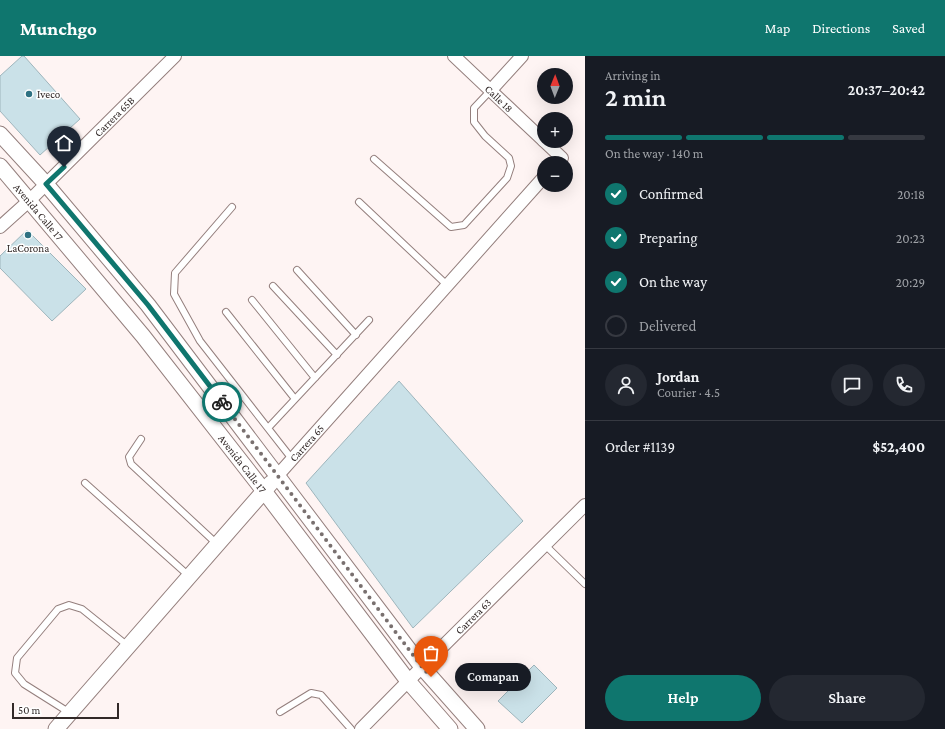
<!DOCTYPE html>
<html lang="en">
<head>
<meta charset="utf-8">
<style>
  body { margin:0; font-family:"Crimson Pro",serif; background:#242831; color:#f1f3f6; height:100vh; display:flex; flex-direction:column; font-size:15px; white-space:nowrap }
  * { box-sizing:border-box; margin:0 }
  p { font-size:13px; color:#9ea1a6 }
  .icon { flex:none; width:22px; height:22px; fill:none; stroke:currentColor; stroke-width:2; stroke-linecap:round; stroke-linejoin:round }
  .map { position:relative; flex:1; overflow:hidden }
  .sheet { display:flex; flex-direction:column; background:#171b24; width:360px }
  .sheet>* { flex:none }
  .needle { width:26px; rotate:1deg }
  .buttons { position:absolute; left:537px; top:12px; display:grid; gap:8px }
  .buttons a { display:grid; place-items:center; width:36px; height:36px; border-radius:50%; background:#171b24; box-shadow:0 4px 16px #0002; font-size:20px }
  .scale { position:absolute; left:12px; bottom:10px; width:107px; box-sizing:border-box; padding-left:4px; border:2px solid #322928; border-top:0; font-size:11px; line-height:14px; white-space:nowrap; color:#322928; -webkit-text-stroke:3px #fff; paint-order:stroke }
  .pin { position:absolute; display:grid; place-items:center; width:34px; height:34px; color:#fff; margin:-41px -17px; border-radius:50% 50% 50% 0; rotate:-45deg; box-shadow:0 0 4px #0007 }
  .pin .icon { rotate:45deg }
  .courier { position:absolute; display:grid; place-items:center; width:40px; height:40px; margin:-20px; border:3px solid #0f766e; border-radius:50%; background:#fff; color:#222; box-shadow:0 1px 5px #0007 }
  .bubble { position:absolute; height:28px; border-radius:14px; background:#171b24; box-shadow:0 4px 16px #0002; font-size:13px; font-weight:600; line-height:28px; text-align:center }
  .summary em { font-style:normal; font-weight:600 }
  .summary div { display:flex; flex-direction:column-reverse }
  .summary { display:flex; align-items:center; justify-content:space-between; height:68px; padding:0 20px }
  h1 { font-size:26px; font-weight:600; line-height:30px }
  .bar { display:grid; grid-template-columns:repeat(4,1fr); gap:6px 4px; align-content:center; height:48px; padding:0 20px }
  .bar i { height:5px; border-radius:3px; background:#363941 }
  .bar .current { background:#0f766e }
  .bar p { grid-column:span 4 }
  .line { display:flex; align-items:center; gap:10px; padding:0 20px; border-top:1px solid #363941 }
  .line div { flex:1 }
  .round { display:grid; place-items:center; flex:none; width:42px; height:42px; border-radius:21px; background:#242831 }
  ol { padding:0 20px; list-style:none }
  li { display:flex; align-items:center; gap:12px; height:44px }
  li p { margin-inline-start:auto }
  li .icon { padding:4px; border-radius:50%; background:#0f766e; color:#fff; stroke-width:4 }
  li:last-child { color:#9ea1a6 }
  li i { width:22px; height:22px; border:2px solid #363941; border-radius:50% }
  .action { display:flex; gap:8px; margin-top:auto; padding:8px 20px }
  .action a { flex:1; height:46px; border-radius:24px; background:#0f766e; color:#fff; font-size:16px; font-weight:600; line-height:46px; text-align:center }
  .action a+a { background:#242831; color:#f1f3f6 }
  header { display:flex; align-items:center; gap:24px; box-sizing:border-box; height:56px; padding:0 20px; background:#0f766e; color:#fff }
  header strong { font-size:19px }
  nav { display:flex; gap:22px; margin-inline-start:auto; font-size:14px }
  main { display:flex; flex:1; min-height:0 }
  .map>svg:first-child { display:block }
  .building { fill:#cae1e8; stroke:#9eb5bc }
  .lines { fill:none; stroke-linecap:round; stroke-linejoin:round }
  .service-casing { stroke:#947f7d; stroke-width:8 }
  .minor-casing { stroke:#947f7d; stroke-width:14 }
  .tertiary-casing { stroke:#947f7d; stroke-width:17 }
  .service { stroke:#fff; stroke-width:6 }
  .minor { stroke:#fff; stroke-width:12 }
  .tertiary { stroke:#fff; stroke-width:15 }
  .done { stroke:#79706f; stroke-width:4; stroke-dasharray:0 7.2 }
  .route { stroke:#0f766e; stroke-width:5 }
  .poi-dot { fill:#2e7182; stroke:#fff; stroke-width:1.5 }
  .labels { text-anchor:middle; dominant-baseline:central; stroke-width:3; stroke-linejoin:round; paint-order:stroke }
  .poi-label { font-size:11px; fill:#322928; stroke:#fff; text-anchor:start }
  .street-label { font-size:11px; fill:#322928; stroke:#fff }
</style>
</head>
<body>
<header>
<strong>Munchgo</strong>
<nav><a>Map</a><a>Directions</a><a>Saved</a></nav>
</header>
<main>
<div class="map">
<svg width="585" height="673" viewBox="0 0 585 673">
  <rect width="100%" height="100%" fill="#fef4f3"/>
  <path class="building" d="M22,0H24L80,63L40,99L0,55V20Z
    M27,174L86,233L52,265L0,212V200Z
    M399,325L523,465L413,572L306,427Z
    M534,609L557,632L522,667L498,645Z"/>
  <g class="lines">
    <g class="service-casing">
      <path id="service" d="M374,103L451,171L464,169L507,122L511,110L509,102L485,80L474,66V52L491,34
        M359,146L447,229
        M232,151L175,217L174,238L200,285L292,403
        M297,214L356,279
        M273,230L337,299
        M252,244L315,322
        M226,256L295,343
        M268,372L369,264
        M141,383L129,401L131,408L217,488
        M85,427L189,520
        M545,489L585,528
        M280,656L311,637L321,639L351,673
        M70,657L24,628L15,617L17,602L58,553L69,549L82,553L128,590"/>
    </g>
    <g class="minor-casing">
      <g id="minor">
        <path id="s1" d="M454,0L544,85"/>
        <path d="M491,34L522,0"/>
        <path d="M544,85L562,102L557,107"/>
        <path id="s2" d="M0,171L30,144L175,0"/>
        <path id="s3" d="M278,419L544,121"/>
        <path id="s4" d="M361,673L422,611L585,449"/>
      </g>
    </g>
    <g class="tertiary-casing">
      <g id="tertiary">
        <path d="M0,78L46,128L148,249L422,611L477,673"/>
        <path id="s5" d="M0,110L143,280L264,435L408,625L450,673"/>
        <path d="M56,673L271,427"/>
      </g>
    </g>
    <use href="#service" class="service"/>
    <use href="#minor" class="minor"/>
    <use href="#tertiary" class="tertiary"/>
  </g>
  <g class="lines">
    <path class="done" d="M222,346L422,611L431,621"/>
    <path class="route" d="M64,111L46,128L148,249L222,346"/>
  </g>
  <g class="poi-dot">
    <circle cx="29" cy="38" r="4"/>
    <circle cx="28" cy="179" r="4"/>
  </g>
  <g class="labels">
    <g class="poi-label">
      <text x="37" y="38">Iveco</text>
      <text x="28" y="192" text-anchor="middle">LaCorona</text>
    </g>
    <g class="street-label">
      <text stroke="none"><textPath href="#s1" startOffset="62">Calle 18</textPath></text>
      <text stroke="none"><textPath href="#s2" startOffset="159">Carrera 65B</textPath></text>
      <text stroke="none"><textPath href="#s5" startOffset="60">Avenida Calle 17</textPath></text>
      <text stroke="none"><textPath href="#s3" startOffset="43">Carrera 65</textPath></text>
      <text stroke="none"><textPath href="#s5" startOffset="384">Avenida Calle 17</textPath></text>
      <text stroke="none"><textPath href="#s4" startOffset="159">Carrera 63</textPath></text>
    </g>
  </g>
</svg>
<div class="buttons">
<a><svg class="needle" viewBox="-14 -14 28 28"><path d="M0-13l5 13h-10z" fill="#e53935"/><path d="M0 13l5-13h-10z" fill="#9ea1a6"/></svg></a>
<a>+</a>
<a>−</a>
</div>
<div class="scale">50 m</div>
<div class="pin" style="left:431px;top:621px;background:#ea580c"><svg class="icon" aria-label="bag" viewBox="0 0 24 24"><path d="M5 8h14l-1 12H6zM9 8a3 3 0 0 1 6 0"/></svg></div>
<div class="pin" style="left:64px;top:111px;background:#1f2937"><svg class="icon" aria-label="home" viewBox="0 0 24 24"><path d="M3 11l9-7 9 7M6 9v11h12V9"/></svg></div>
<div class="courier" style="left:222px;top:346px"><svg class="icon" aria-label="bike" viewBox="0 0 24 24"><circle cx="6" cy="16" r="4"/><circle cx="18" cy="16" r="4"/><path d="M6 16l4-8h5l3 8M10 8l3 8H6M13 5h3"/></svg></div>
<div class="bubble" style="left:455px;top:607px;width:76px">Comapan</div>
</div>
<section class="sheet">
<div class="summary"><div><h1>2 min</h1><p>Arriving in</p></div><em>20:37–20:42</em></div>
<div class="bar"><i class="current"></i><i class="current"></i><i class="current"></i><i></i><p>On the way · 140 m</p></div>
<ol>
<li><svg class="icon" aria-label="check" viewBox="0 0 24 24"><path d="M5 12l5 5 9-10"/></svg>Confirmed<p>20:18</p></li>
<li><svg class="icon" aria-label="check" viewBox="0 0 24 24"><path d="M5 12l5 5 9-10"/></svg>Preparing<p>20:23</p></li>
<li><svg class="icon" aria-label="check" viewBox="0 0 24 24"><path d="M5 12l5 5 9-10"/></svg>On the way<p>20:29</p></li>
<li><i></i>Delivered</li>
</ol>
<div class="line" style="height:72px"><a class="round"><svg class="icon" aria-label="person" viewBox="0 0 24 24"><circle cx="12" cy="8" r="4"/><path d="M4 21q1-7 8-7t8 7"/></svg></a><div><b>Jordan</b><p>Courier · 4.5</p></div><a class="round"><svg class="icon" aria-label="chat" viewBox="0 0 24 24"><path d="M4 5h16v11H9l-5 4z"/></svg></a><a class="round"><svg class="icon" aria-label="phone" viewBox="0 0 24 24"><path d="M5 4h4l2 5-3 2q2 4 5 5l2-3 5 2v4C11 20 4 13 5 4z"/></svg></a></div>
<div class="line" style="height:52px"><div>Order #1139</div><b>$52,400</b></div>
<div class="action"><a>Help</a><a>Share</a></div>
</section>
</main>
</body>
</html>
